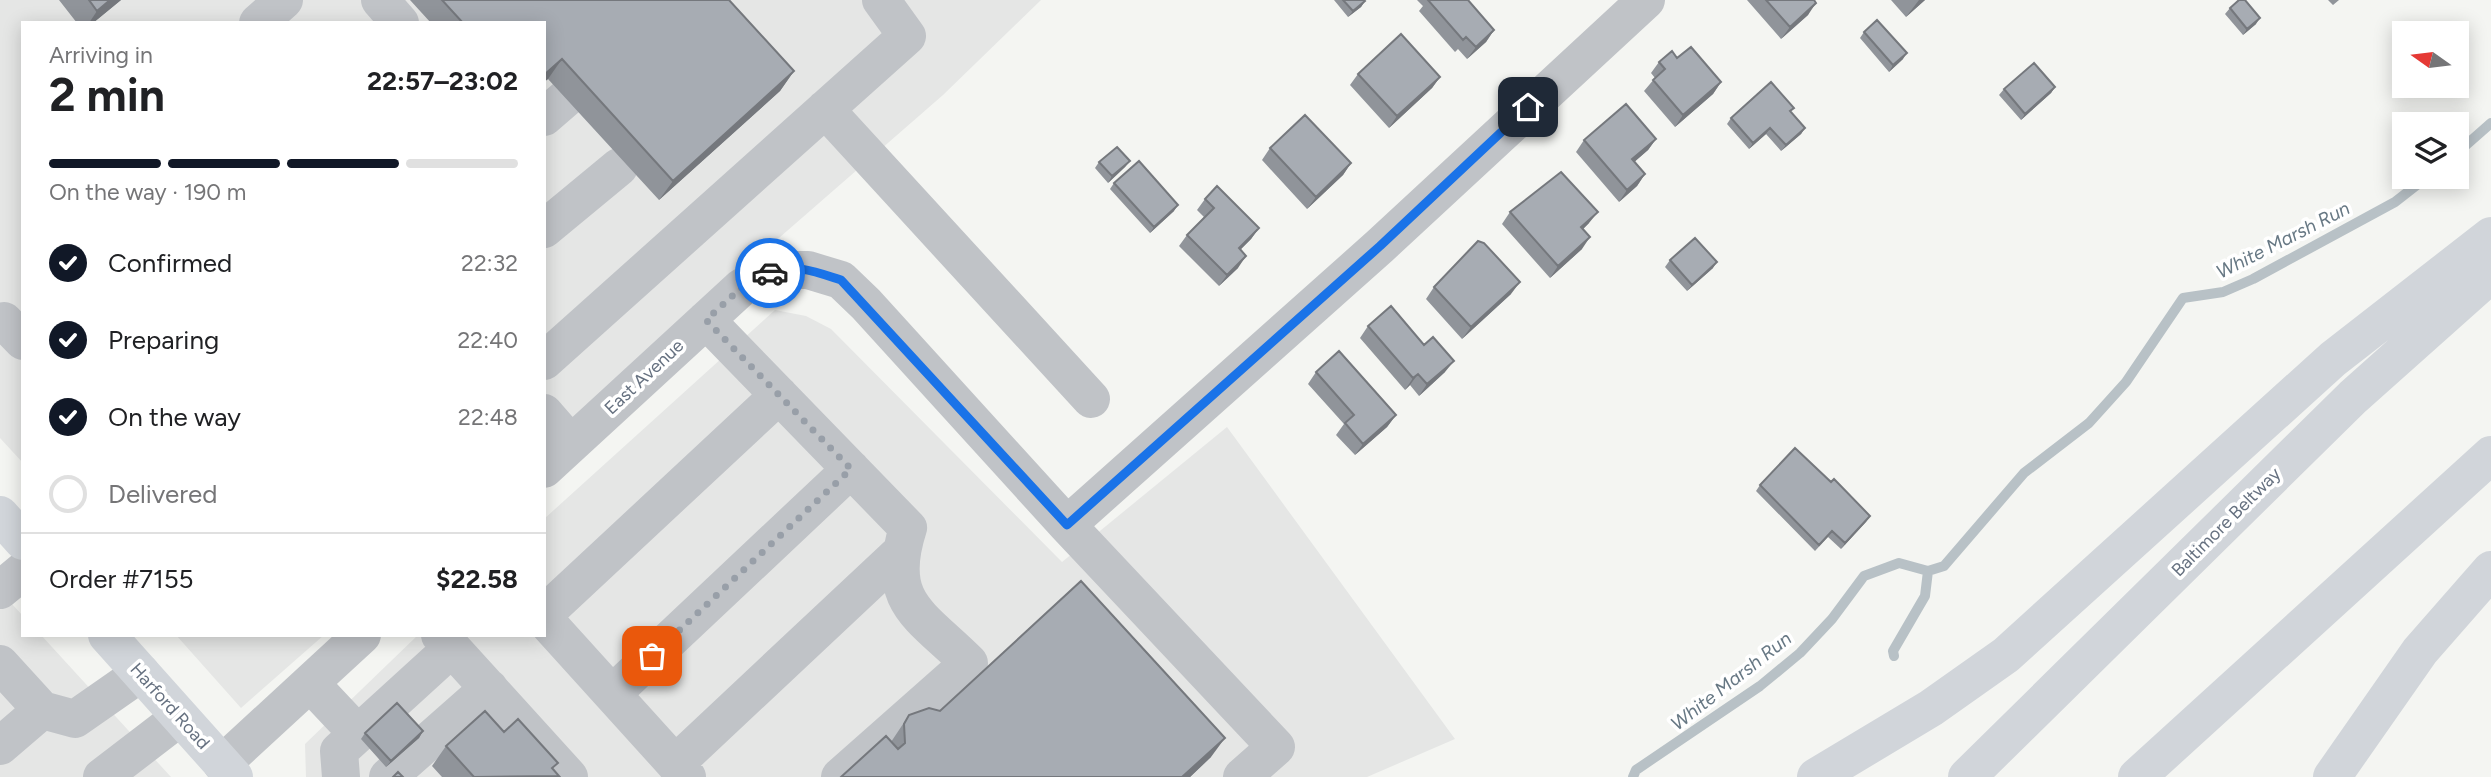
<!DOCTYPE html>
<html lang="en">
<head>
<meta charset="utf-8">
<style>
  body { margin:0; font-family:Figtree,sans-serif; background:#f6f6f6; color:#202124; height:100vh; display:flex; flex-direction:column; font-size:26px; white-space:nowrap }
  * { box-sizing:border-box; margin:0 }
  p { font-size:23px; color:#757577 }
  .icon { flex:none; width:38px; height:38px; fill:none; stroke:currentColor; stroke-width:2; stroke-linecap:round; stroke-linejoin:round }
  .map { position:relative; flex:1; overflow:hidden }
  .panel { position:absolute; left:21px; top:21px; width:525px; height:616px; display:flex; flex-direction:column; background:#fff; border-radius:0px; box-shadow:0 4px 18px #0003 }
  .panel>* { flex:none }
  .needle { width:46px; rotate:284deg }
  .buttons { position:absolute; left:2392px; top:21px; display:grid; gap:14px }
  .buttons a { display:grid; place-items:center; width:77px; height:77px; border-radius:0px; background:#fff; box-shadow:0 4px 18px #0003; font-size:35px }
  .pin { position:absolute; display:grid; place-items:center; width:60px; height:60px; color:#fff; margin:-30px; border-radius:14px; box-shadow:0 4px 10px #0006 }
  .courier { position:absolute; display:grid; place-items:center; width:70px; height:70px; margin:-35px; border:5px solid #1a73e8; border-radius:50%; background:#fff; color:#222; box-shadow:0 2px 9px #0007 }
  .head em { font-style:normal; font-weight:700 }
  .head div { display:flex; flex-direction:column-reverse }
  .head { display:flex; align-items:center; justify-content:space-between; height:119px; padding:0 28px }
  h1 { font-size:46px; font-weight:700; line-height:52px }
  .bar { display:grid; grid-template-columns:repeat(4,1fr); gap:10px 7px; align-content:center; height:84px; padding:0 28px }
  .bar i { height:9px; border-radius:5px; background:#e0e0e0 }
  .bar .on { background:#111827 }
  .bar p { grid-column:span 4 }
  .line { display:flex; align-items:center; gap:18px; padding:0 28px; border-top:2px solid #e0e0e0 }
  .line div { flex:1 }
  ol { padding:0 28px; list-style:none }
  li { display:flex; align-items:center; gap:21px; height:77px }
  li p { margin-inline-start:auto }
  li .icon { padding:7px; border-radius:50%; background:#111827; color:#fff; stroke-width:4 }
  li:last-child { color:#757577 }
  li i { width:38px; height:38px; border:4px solid #e0e0e0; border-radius:50% }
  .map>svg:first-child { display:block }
  .built { fill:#e5e6e5 }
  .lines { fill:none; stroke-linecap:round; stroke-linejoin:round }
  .stream { stroke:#b8c1c6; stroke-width:10 }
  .minor { stroke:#c0c3c7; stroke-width:38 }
  .major { stroke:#d1d5da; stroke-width:38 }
  .highway { stroke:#d1d5da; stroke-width:38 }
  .wall { fill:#90949a }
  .shaded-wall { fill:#75787d }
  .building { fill:#a7acb3; stroke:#75787d; stroke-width:2 }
  .done { stroke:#989fa8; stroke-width:7; stroke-dasharray:0 12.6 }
  .route { stroke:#1a73e8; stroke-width:9 }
  .labels { text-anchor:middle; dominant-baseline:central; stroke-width:7; stroke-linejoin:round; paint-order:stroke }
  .street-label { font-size:18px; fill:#667180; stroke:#fff }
  .water-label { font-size:19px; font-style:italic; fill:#677884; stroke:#fff }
</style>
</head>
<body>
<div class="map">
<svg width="2491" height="777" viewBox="0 0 2491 777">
  <rect width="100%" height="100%" fill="#f4f5f2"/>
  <path class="built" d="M0,0H1041L943,95L544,443V23H23V463L0,438Z
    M775,310L806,316L831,329L1062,562L1227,427L1455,739L1367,777H306L305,744L418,635H544V519Z
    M0,591L23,616V635H41L171,777H0Z
    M176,635H324L241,708Z"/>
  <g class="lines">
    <path class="stream" d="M2457,153L2491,123
      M1894,656L1893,651L1925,596L1928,571
      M1633,777L1636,770L1760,686L1800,653L1832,619L1864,576L1899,563L1928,571L1944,566L2024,473L2089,423L2126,382L2183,298L2223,292L2253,279L2395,202L2427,177"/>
    <path class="minor" d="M380,0L400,23
      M258,23L284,0
      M825,109L1091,399
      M544,117L566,98
      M544,229L619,167
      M706,320L908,528C884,603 921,615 969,663L840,777
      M4,321L23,341
      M544,361L907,36L881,0
      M544,413L571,444
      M544,469L742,287L777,270H808L841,280L866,304L1067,525L1380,246L1646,0
      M1067,525L1276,747L1242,777
      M0,590L23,571
      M544,614L779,395
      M544,619L687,777
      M440,635L569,777
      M0,664L42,710
      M310,683L358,734
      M612,694L851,469
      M0,746L42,710L75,719L141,673
      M222,764L362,635
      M675,764L900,553
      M102,777L179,718
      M341,777L339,751L452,648
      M388,777L489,688"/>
    <path class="major" d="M0,515L23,541
      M107,635L234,777"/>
    <path class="highway" d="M1816,777L1931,708L2006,655L2333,359L2491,236
      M1967,777L2353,397L2491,274
      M2137,777L2491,455
      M2332,777L2420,651L2491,570"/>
  </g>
  <path class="wall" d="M59,0H121L93,23H77Z
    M410,0H729L794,71L780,91L659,200L548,79L544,82V23H431Z
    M1334,0H1364L1365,1L1361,7L1348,17Z
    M1417,0H1468L1494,30L1486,42L1467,59L1458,49L1455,52L1419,11L1423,6Z
    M1747,0H1814L1808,15L1781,39Z
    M1891,0H1925L1906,17Z
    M2328,0H2339L2333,5Z
    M2230,8L2256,24L2243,35L2225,14Z
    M1864,32L1903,59L1889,72L1860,38Z
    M1677,58L1721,82L1713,94L1675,127L1644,91L1655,78L1651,73L1659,62Z
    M1358,74L1440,77L1432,88L1389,128L1350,85Z
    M2055,87L2051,93L2021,120L1999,95L2004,89Z
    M1791,112L1805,128L1801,134L1781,151L1766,134L1749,149L1727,124L1731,118Z
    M1656,139L1648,150L1634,162L1645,174L1637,186L1619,202L1576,152L1584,140Z
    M1270,148L1351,163L1343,175L1307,209L1262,160Z
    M1130,161L1125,167L1108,183L1095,168L1099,162Z
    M1114,183L1174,211L1150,233L1110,189Z
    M1205,199L1259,228L1251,239L1240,250L1238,268L1219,286L1179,246L1187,235L1204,217L1197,210Z
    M1510,212L1589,223L1583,229L1582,249L1550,278L1502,224Z
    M1670,260L1713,268L1687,291L1665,267Z
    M1434,287L1511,294L1462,339L1426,299Z
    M1368,326L1445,372L1419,396L1410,385L1405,390L1360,338Z
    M1316,372L1396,415L1387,427L1355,455L1336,435L1344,424L1308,384Z
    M1831,482L1870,516L1841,549L1828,537L1815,551L1756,491L1760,485Z
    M940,711L1211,757L1190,777H841L891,742L909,715Z
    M423,731L419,738L386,767L361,739L365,733Z
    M504,732L553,769L559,777H442L432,766L446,746Z"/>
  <path class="shaded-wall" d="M110,0H121L93,23H89L97,11Z
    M1919,0H1925L1906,17Z
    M1365,1L1361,7L1348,17L1353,11Z
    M1816,3L1808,15L1781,39L1790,27Z
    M2260,18L2256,24L2243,35L2247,29Z
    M1494,30L1486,42L1467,59L1476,47Z
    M1907,53L1903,59L1889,72L1893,65Z
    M562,59L548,79L544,82V75Z
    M794,71L780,91L659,200L673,181Z
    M1440,77L1432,88L1389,128L1397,116Z
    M1721,82L1713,94L1675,127L1683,115Z
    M2055,87L2051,93L2021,120L2025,114Z
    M1770,128L1766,134L1749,149L1753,143Z
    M1805,128L1801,134L1781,151L1786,145Z
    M1656,139L1648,150L1624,171L1632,159Z
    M1130,161L1125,167L1108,183L1112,176Z
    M1351,163L1343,175L1307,209L1316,197Z
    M1645,174L1637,186L1619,202L1627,190Z
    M1178,205L1174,211L1150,233L1154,227Z
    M1598,212L1589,223L1573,239L1581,227Z
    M1259,228L1251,239L1230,260L1239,248Z
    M1590,237L1582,249L1550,278L1558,266Z
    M1246,256L1238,268L1219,286L1227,275Z
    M1717,262L1713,268L1687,291L1692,285Z
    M1520,282L1511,294L1462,339L1471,327Z
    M1454,361L1445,372L1419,396L1427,384Z
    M1418,374L1410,385L1405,390L1413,378Z
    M1396,415L1387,427L1355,455L1363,444Z
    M1870,516L1866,522L1841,549L1845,543Z
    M423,731L419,738L386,767L391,761Z
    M1225,738L1211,757L1190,777H1182Z"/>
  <path class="building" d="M89,0H110L97,11Z
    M442,0H729L794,71L673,181L562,59L544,75V23H463Z
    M1343,0H1364L1365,1L1353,11Z
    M1428,0H1468L1494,30L1476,47L1466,37L1463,40Z
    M1766,0H1814L1816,3L1790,27Z
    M2239,0H2245L2260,18L2247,29L2230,8Z
    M1877,20L1907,53L1893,65L1864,32Z
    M1401,34L1440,77L1397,116L1358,74Z
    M1691,47L1721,82L1683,115L1653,80L1665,69L1659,62L1672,51L1677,58Z
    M2034,63L2055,87L2025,114L2004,89Z
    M1771,82L1794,108L1790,111L1805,128L1786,145L1770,128L1753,143L1731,118Z
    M1626,104L1656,139L1632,159L1645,174L1627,190L1584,140Z
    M1305,115L1351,163L1316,197L1270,148Z
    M1117,147L1130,161L1112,176L1099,162Z
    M1139,161L1178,205L1154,227L1114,183Z
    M1561,172L1598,212L1581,227L1590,237L1558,266L1510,212Z
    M1217,186L1259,228L1239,248L1246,256L1227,275L1187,235L1214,208L1205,199Z
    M1695,238L1717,262L1692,285L1670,260Z
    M1478,241L1484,243L1520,282L1471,327L1434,287Z
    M1391,306L1424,345L1433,337L1454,361L1427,384L1418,374L1413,378L1368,326Z
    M1339,351L1396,415L1363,444L1345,423L1354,415L1316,372Z
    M1795,448L1831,482L1834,479L1870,516L1845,543L1832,531L1819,545L1760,485Z
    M1081,581L1225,738L1182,777H841L886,736L898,749L905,743L904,724L909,715L929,708L940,711Z
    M397,703L423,731L391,761L365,733Z
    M485,711L504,732L518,719L558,763L552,768L559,776L474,777L446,746Z
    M398,772L403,777H393Z"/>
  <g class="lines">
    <path class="done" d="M652,656L851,469L706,320L742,287L770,273"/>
    <path class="route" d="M770,273C792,262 819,273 841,280L1067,525L1380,246L1528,107"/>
  </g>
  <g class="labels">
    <g class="street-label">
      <text transform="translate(644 377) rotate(-43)">East Avenue</text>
      <text transform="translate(2226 522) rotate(-45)">Baltimore Beltway</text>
      <text transform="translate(170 706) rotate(48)">Harford Road</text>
    </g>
    <g class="water-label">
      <text transform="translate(2283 240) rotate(-27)">White Marsh Run</text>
      <text transform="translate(1731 681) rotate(-38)">White Marsh Run</text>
    </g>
  </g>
</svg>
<div class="buttons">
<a><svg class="needle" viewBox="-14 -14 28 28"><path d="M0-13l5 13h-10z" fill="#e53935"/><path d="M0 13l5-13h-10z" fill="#757577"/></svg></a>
<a><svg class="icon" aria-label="layers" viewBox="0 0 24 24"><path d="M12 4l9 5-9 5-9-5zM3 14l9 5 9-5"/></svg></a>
</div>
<div class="pin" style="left:652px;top:656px;background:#ea580c"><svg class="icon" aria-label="bag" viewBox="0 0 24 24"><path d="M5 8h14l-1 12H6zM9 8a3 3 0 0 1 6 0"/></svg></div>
<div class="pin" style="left:1528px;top:107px;background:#1f2937"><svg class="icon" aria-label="home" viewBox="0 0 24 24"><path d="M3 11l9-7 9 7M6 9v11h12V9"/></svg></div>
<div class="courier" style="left:770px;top:273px"><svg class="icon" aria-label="car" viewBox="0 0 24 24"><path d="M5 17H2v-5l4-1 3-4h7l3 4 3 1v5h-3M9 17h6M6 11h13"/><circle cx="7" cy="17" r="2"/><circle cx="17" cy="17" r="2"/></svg></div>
<section class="panel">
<div class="head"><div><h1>2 min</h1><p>Arriving in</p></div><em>22:57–23:02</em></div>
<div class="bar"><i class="on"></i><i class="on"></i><i class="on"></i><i></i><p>On the way · 190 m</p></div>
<ol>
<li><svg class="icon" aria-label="check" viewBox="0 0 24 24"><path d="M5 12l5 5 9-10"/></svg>Confirmed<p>22:32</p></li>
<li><svg class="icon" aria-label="check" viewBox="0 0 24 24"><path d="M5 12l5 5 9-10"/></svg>Preparing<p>22:40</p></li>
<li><svg class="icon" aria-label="check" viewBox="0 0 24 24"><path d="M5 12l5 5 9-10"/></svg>On the way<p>22:48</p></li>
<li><i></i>Delivered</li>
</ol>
<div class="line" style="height:91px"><div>Order #7155</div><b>$22.58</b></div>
</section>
</div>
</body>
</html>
